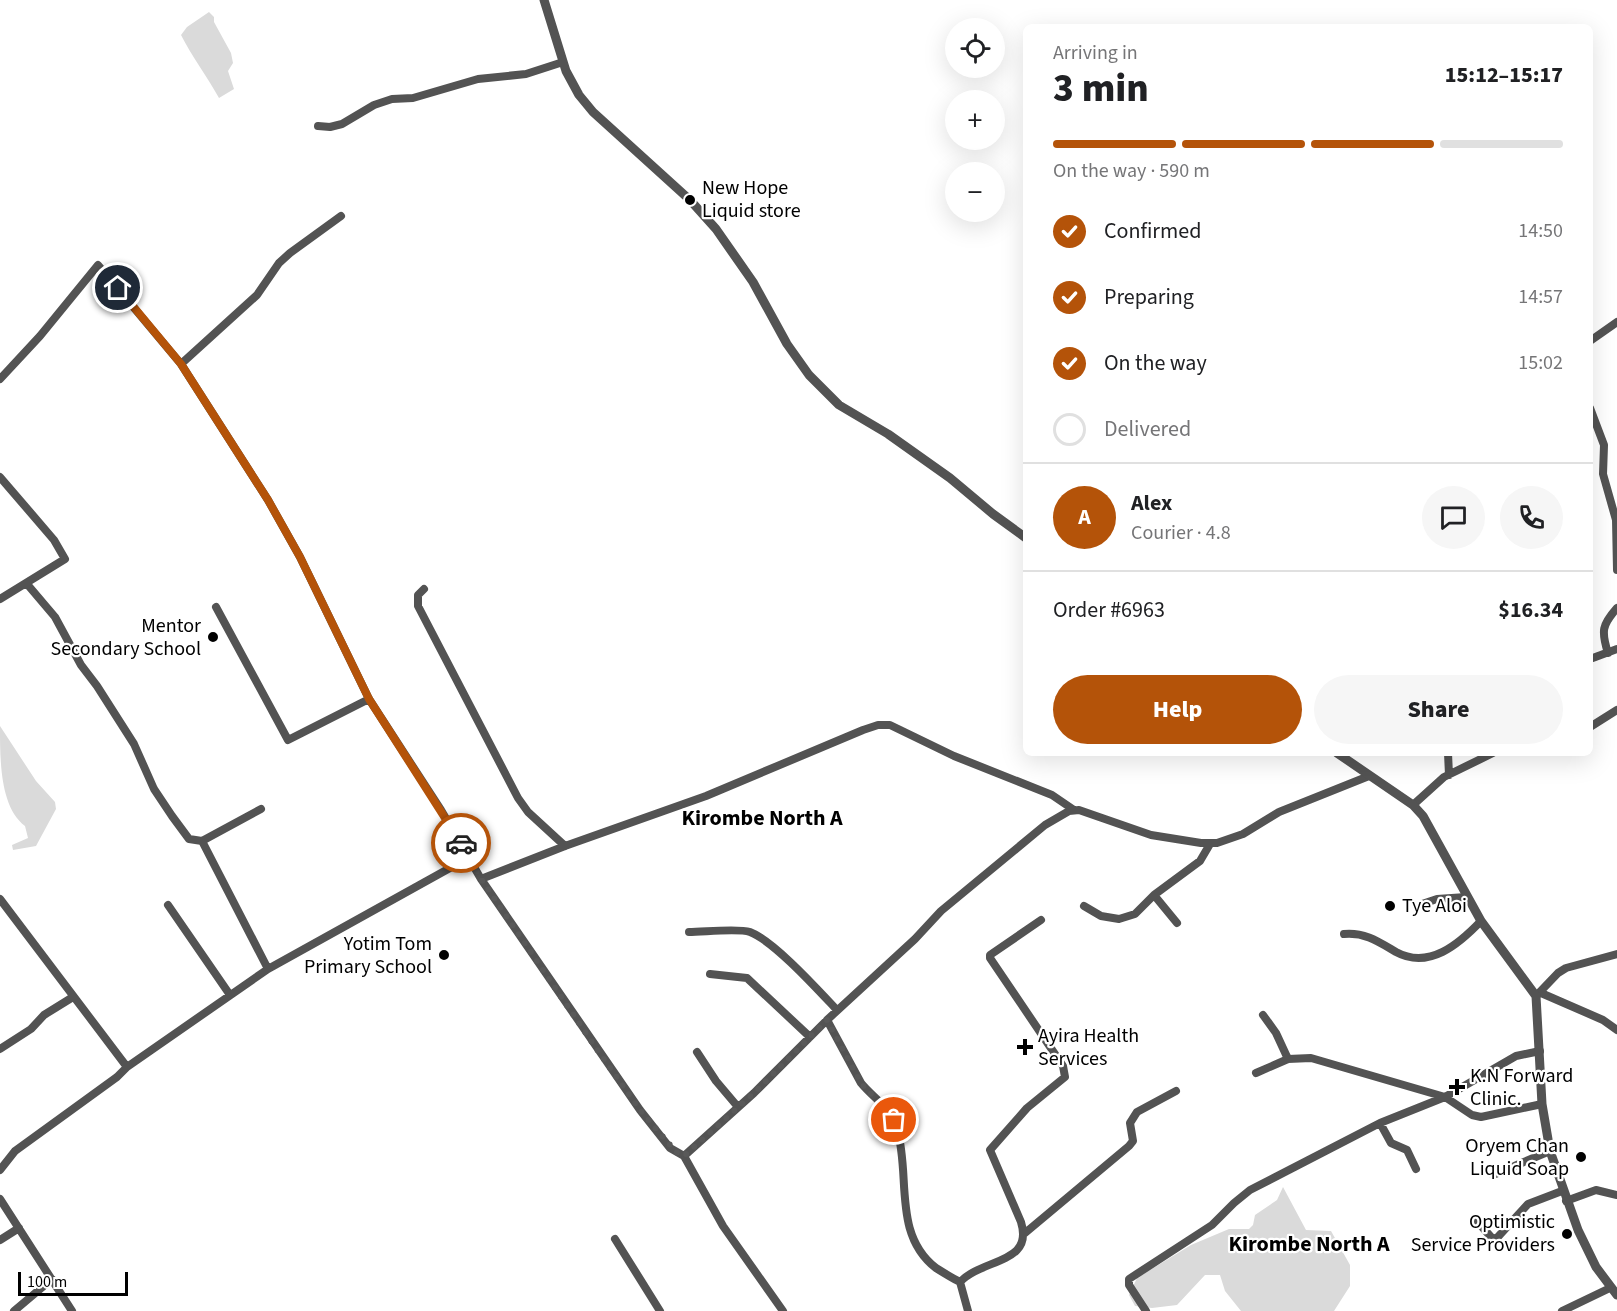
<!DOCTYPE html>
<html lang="en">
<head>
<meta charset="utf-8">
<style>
  body { margin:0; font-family:"Source Sans 3",sans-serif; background:#f6f6f6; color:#202124; height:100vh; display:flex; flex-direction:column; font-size:22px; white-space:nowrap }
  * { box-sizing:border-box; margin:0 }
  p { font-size:20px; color:#757577 }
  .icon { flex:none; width:33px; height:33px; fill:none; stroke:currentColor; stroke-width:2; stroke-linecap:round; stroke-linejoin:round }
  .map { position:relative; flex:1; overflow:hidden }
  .sheet { position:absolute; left:1023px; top:24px; width:570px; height:732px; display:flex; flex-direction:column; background:#fff; border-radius:9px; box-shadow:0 6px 24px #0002 }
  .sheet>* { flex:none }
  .fabs { position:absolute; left:945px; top:18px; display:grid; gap:12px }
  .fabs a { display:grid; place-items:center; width:60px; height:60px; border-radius:50%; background:#fff; box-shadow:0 6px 24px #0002; font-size:30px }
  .scale { position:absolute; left:18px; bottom:15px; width:110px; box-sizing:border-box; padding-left:6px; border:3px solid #000; border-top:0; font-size:16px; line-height:21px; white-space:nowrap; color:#000; -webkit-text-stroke:4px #fff; paint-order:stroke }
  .pin { position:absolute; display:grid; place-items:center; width:51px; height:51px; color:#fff; margin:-26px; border:3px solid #fff; border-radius:50%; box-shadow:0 2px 6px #0007 }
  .courier { position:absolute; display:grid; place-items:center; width:60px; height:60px; margin:-30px; border:4px solid #b45309; border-radius:50%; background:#fff; color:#222; box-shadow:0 2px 8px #0007 }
  .head em { font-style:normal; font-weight:800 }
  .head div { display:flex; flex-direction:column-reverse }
  .head { display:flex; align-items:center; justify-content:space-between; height:102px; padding:0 30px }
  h1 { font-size:39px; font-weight:800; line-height:45px }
  .bar { display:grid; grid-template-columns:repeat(4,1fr); gap:9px 6px; align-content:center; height:72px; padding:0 30px }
  .bar i { height:8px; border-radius:4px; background:#e0e0e0 }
  .bar .active { background:#b45309 }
  .bar p { grid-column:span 4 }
  .line { display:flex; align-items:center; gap:15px; padding:0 30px; border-top:2px solid #e0e0e0 }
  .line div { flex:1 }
  .round { display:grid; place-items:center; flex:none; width:63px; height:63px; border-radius:32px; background:#f6f6f6 }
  ol { padding:0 30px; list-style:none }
  li { display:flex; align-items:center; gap:18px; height:66px }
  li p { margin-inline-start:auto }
  li .icon { padding:6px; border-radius:50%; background:#b45309; color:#fff; stroke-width:4 }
  li:last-child { color:#757577 }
  li i { width:33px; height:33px; border:3px solid #e0e0e0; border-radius:50% }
  .action { display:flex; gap:12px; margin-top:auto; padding:12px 30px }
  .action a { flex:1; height:69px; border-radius:36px; background:#b45309; color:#fff; font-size:24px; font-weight:800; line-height:69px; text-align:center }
  .action a+a { background:#f6f6f6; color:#202124 }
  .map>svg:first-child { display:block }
  .green { fill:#dadada }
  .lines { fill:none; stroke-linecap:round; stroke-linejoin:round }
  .minor { stroke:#535353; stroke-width:8 }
  .tertiary { stroke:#535353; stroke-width:9 }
  .done { stroke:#595959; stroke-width:6; stroke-dasharray:0 10.8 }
  .route { stroke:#b45309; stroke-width:8 }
  .poi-dot { fill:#000; stroke:#fff; stroke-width:2 }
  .labels { text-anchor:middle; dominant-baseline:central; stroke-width:4.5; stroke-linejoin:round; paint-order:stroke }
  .poi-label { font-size:20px; fill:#000; stroke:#fff; text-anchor:start }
  .quarter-label { font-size:22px; font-weight:bold; fill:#000; stroke:#fff }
</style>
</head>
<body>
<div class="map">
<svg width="1617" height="1311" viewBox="0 0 1617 1311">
  <rect width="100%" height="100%" fill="#fff"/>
  <path class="green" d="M209,12L214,17V22L231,53L233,63L228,71L234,89L219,98C207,76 192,57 181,35L187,27Z
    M0,726L36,781L55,802L56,809L36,846L13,850L12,845L28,838L25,826C0,807 0,761 0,726Z
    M1283,1187L1306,1230L1331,1231L1350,1265V1286L1334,1311H1241L1225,1291L1220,1275H1205L1177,1305L1152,1308L1135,1306L1129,1295L1137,1278L1191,1245L1229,1229H1249L1253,1225L1255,1215L1277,1200Z"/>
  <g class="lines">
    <path class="minor" d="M318,126L330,127L342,124L374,105L392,99L413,98L478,79L526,74L563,62
      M1590,341L1617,322
      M181,364L257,295L279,263L290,253L341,216
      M0,379L40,336L98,265L181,364L268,500L300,557L369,699L441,810L481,879L640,1110L670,1148L684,1156L723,1226L783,1311
      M1590,408L1604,445L1603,474L1616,520L1617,570
      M0,477L54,540L65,559L0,599
      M27,584L55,617L81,665L97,686L134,744L154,789L172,816L189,839L202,841L261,809
      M424,589L418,595V606L518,798L528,812L565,846
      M216,607L288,740L369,699
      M1608,653C1601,631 1602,625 1617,608
      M1590,659L1617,649
      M1590,727L1617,710
      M1448,753L1449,775
      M1413,805L1444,777L1493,753
      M202,841L268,969
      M481,879L565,846L706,796L863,730L878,725H890L954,756L1052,795L1074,810
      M1154,895L1177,923
      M0,899L127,1067
      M1422,904L1437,899L1466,897
      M168,905L230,995
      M1084,906L1101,916L1119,919L1135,914L1154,895L1200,861L1210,844
      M689,932C704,932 738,928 750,932C774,941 819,991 837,1010
      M1344,934C1365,932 1379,942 1396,952C1429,970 1459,944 1481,921
      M710,974L747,978L810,1037
      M1541,993L1603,1020L1617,1030
      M1536,996L1558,973L1566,968L1617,954
      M1263,1015L1276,1033L1288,1059
      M827,1020L861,1083C874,1099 891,1107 897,1129C911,1175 892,1234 936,1268C944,1273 952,1278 960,1282L968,1311
      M0,1049L31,1029L44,1015L73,997
      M697,1052L716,1081L738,1107
      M1256,1073L1288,1059L1311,1058L1445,1097L1472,1115L1481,1117L1542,1104
      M1380,1123L1391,1143L1407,1150L1416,1169
      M684,1156L754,1093L827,1020L915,939L941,911L1045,825L1069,811L1079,810L1151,835L1201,843H1217L1243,834L1279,812L1369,776
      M0,1170L15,1151L117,1077L127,1067L268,969L468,858
      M1493,1175L1550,1151
      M0,1199L72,1311
      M1566,1201L1596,1190L1617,1195
      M1476,1220L1491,1237L1496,1239L1528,1204L1562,1191
      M1025,1233L1129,1146L1133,1141L1130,1123L1137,1112L1176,1091
      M615,1239L660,1311
      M0,1240L19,1228
      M960,1282C983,1258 1034,1264 1021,1222L990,1150L1027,1108L1065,1077L1063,1066L990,958V955L1041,920
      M14,1311L52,1279
      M1146,1311L1129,1285V1279L1212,1225L1234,1203L1250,1190L1380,1123L1445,1097L1516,1056L1540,1051
      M1562,1311L1610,1288"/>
    <path class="tertiary" d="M544,0L566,71L579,95L593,112L690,200L716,229L753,282L787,344L809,375L839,405L888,434L950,478L993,514L1026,538
      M1337,753L1413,805L1423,816L1481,921L1536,996L1542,1104L1550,1151L1578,1230L1596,1267L1617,1295"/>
  </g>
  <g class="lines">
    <path class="done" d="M461,843L481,879L596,1048L640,1110L676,1152L684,1156L754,1093L827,1020L861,1083C872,1097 885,1104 894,1120"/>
    <path class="route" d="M118,288L181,364L268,500L300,557L369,699L461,843"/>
  </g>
  <g class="poi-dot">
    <circle cx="690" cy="200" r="6"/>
    <circle cx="213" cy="637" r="6"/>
    <circle cx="1390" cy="906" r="6"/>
    <circle cx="444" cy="955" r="6"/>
    <path d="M1022 1038h6v6h6v6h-6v6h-6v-6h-6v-6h6z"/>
    <path d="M1454 1078h6v6h6v6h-6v6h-6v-6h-6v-6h6z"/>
    <circle cx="1581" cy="1157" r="6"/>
    <circle cx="1567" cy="1234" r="6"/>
  </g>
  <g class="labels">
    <g class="poi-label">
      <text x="702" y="188">New Hope<tspan x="702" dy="23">Liquid store</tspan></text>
      <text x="201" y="626" text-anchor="end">Mentor<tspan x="201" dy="23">Secondary School</tspan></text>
      <text x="1402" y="906">Tye Aloi</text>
      <text x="432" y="944" text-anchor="end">Yotim Tom<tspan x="432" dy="23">Primary School</tspan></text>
      <text x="1038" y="1036">Ayira Health<tspan x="1038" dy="23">Services</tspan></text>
      <text x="1470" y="1076">K.N Forward<tspan x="1470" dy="23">Clinic.</tspan></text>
      <text x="1569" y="1146" text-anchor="end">Oryem Chan<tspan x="1569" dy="23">Liquid Soap</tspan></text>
      <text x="1555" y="1222" text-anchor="end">Optimistic<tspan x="1555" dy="23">Service Providers</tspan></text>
    </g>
    <g class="quarter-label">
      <text x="762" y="818">Kirombe North A</text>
      <text x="1309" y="1244">Kirombe North A</text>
    </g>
  </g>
</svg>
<div class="fabs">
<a><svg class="icon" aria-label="locate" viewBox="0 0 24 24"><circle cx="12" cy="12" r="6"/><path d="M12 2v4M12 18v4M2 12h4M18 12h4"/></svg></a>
<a>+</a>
<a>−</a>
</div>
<div class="scale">100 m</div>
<div class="pin" style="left:894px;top:1120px;background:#ea580c"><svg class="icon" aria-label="bag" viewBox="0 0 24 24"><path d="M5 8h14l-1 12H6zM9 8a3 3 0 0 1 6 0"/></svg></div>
<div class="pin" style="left:118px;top:288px;background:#1f2937"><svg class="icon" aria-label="home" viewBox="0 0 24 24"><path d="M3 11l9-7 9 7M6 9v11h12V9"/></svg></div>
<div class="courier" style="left:461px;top:843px"><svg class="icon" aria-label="car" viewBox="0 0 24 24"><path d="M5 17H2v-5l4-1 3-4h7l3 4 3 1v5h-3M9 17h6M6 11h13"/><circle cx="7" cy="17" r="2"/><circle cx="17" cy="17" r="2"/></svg></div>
<section class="sheet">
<div class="head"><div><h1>3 min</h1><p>Arriving in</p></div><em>15:12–15:17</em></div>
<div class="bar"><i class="active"></i><i class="active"></i><i class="active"></i><i></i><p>On the way · 590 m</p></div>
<ol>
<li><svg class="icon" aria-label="check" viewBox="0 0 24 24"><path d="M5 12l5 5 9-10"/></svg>Confirmed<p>14:50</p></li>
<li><svg class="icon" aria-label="check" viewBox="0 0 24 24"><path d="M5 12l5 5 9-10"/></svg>Preparing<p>14:57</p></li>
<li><svg class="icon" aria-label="check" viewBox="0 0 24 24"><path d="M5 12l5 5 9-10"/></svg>On the way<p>15:02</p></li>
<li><i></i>Delivered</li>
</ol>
<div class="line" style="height:108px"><b class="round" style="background:#b45309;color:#fff">A</b><div><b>Alex</b><p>Courier · 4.8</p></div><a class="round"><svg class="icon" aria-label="chat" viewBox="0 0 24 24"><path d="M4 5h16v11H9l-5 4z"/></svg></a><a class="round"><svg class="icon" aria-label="phone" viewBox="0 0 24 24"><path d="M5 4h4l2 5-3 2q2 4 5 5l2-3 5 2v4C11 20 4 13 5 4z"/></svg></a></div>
<div class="line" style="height:78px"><div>Order #6963</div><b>$16.34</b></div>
<div class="action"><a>Help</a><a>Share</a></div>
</section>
</div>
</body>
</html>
